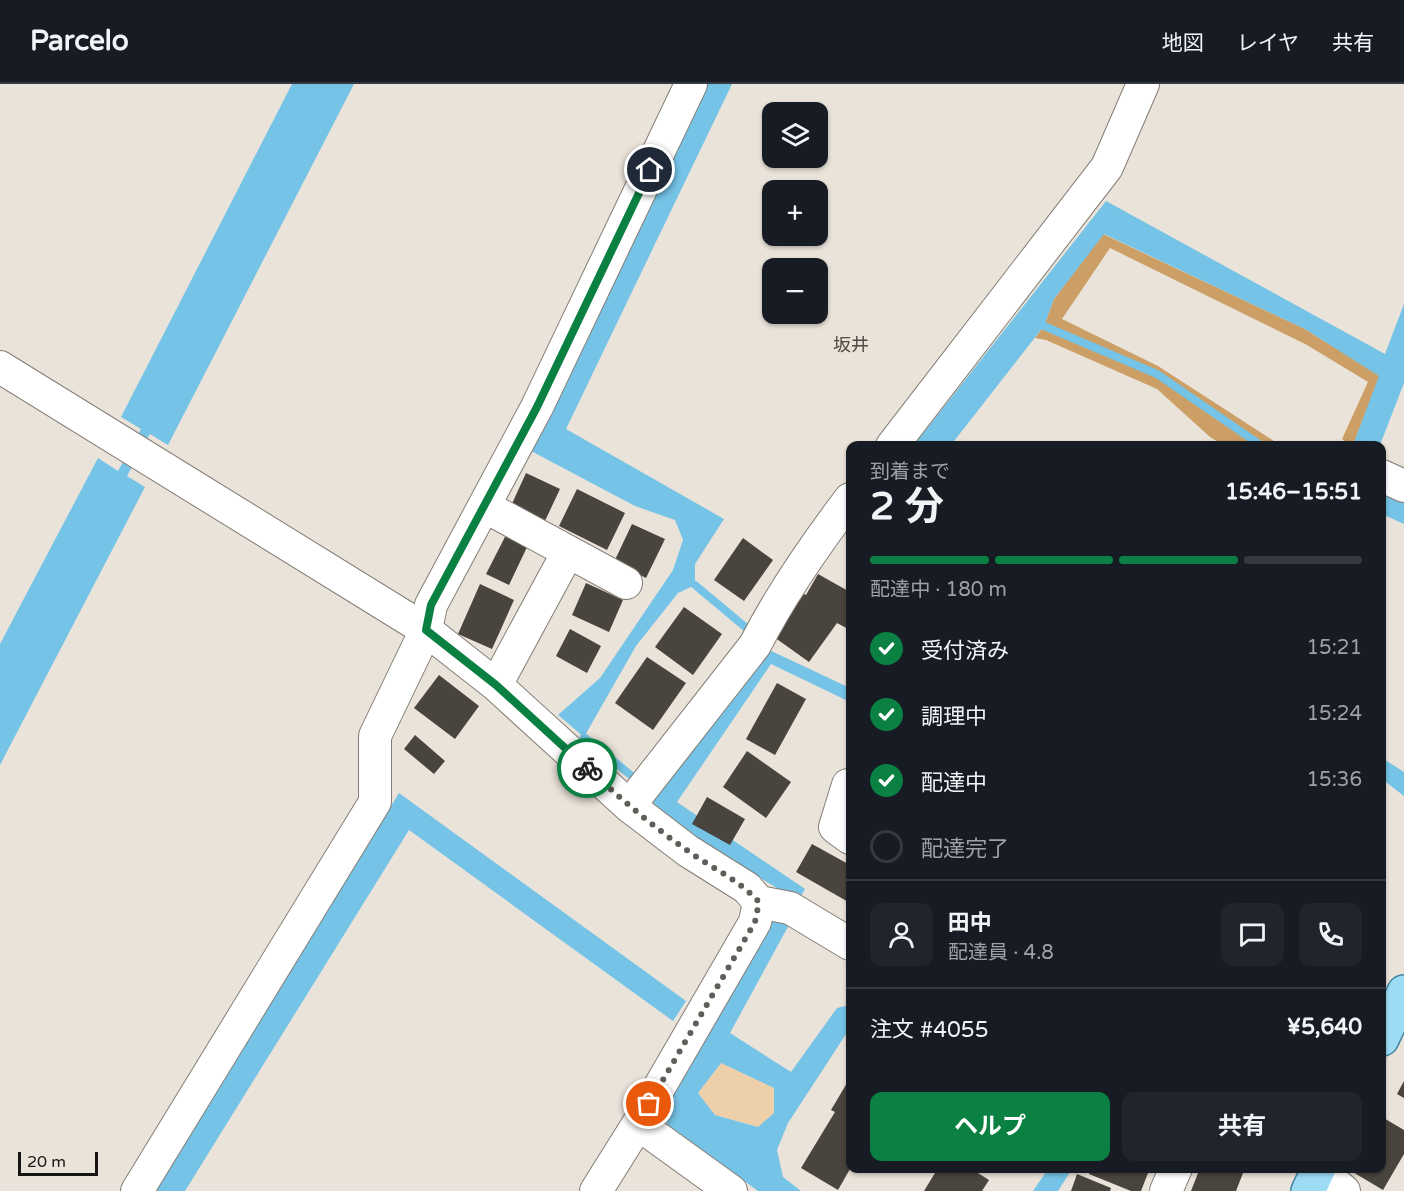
<!DOCTYPE html>
<html lang="ja">
<head>
<meta charset="utf-8">
<style>
  body { margin:0; font-family:"Varela Round","Noto Sans JP",sans-serif; background:#20242c; color:#f1f3f6; height:100vh; display:flex; flex-direction:column; font-size:22px; white-space:nowrap }
  * { box-sizing:border-box; margin:0 }
  p { font-size:20px; color:#9ea1a6 }
  .icon { flex:none; width:33px; height:33px; fill:none; stroke:currentColor; stroke-width:2; stroke-linecap:round; stroke-linejoin:round }
  .map { position:relative; flex:1; overflow:hidden }
  .panel { position:absolute; left:846px; top:357px; width:540px; height:732px; display:flex; flex-direction:column; background:#171b24; border-radius:12px; box-shadow:0 2px 4px #0004 }
  .panel>* { flex:none }
  .tools { position:absolute; left:762px; top:18px; display:grid; gap:12px }
  .tools a { display:grid; place-items:center; width:66px; height:66px; border-radius:12px; background:#171b24; box-shadow:0 2px 4px #0004; font-size:30px }
  .scale { position:absolute; left:18px; bottom:15px; width:80px; box-sizing:border-box; padding-left:6px; border:3px solid #171512; border-top:0; font-size:16px; line-height:21px; white-space:nowrap; color:#171512; -webkit-text-stroke:4px #eae3da; paint-order:stroke }
  .pin { position:absolute; display:grid; place-items:center; width:51px; height:51px; color:#fff; margin:-26px; border:3px solid #fff; border-radius:50%; box-shadow:0 2px 6px #0007 }
  .courier { position:absolute; display:grid; place-items:center; width:60px; height:60px; margin:-30px; border:4px solid #0b8043; border-radius:50%; background:#fff; color:#222; box-shadow:0 2px 8px #0007 }
  .summary em { font-style:normal; font-weight:700 }
  .summary div { display:flex; flex-direction:column-reverse }
  .summary { display:flex; align-items:center; justify-content:space-between; height:102px; padding:0 24px }
  h1 { font-size:39px; font-weight:700; line-height:45px }
  .bar { display:grid; grid-template-columns:repeat(4,1fr); gap:9px 6px; align-content:center; height:72px; padding:0 24px }
  .bar i { height:8px; border-radius:4px; background:#363941 }
  .bar .selected { background:#0b8043 }
  .bar p { grid-column:span 4 }
  .line { display:flex; align-items:center; gap:15px; padding:0 24px; border-top:2px solid #363941 }
  .line div { flex:1 }
  .round { display:grid; place-items:center; flex:none; width:63px; height:63px; border-radius:12px; background:#20242c }
  ol { padding:0 24px; list-style:none }
  li { display:flex; align-items:center; gap:18px; height:66px }
  li p { margin-inline-start:auto }
  li .icon { padding:6px; border-radius:50%; background:#0b8043; color:#fff; stroke-width:4 }
  li:last-child { color:#9ea1a6 }
  li i { width:33px; height:33px; border:3px solid #363941; border-radius:50% }
  .button { display:flex; gap:12px; margin-top:auto; padding:12px 24px }
  .button a { flex:1; height:69px; border-radius:12px; background:#0b8043; color:#fff; font-size:24px; font-weight:700; line-height:69px; text-align:center }
  .button a+a { background:#20242c; color:#f1f3f6 }
  header { display:flex; align-items:center; gap:36px; box-sizing:border-box; height:84px; padding:0 30px; background:#171b24; border-bottom:2px solid #363941 }
  header strong { font-size:28px }
  nav { display:flex; gap:33px; margin-inline-start:auto; font-size:21px }
  .map>svg:first-child { display:block }
  .green { fill:#edcfa9 }
  .forest { fill:#cb9f65 }
  .water { fill:#75c3e6; fill-rule:evenodd }
  .lines { fill:none; stroke-linecap:round; stroke-linejoin:round }
  .stream { stroke:#75c3e6; stroke-width:8 }
  .building { fill:#49443d }
  .street-casing { stroke:#837d75; stroke-width:34 }
  .primary-casing { stroke:#4587a2; stroke-width:36 }
  .street { stroke:#fff; stroke-width:32 }
  .primary { stroke:#9edcf5; stroke-width:33 }
  .done { stroke:#615d58; stroke-width:6; stroke-dasharray:0 10.8 }
  .route { stroke:#0b8043; stroke-width:8 }
  .labels { text-anchor:middle; dominant-baseline:central; stroke-width:6; stroke-linejoin:round; paint-order:stroke }
  .neighbourhood-label { font-size:18px; fill:#504a43; stroke:#eae3da }
</style>
</head>
<body>
<header>
<strong>Parcelo</strong>
<nav><a>地図</a><a>レイヤ</a><a>共有</a></nav>
</header>
<div class="map">
<svg width="1404" height="1107" viewBox="0 0 1404 1107">
  <rect width="100%" height="100%" fill="#eae3da"/>
  <path class="green" d="M721,979L774,1004V1029L759,1043L715,1031L698,1009Z"/>
  <path class="forest" d="M1103,150L1305,245L1380,292L1353,361H1349L1342,355L1368,298L1307,261L1110,164L1062,235L1158,282L1280,361H1223L1210,353L1157,305L1046,256L1035,254L1044,242L1054,215Z"/>
  <path class="water" d="M292,0H354L168,361L150,350L145,358L136,354L141,345L121,333Z
    M707,0H732L566,345L724,435L695,480V501L678,509L636,562L584,653L558,631L600,594L673,486L683,456L675,436L635,422L531,367Z
    M1106,117L1385,270L1404,220V299L1380,361H1353L1379,292L1305,245L1104,150L1054,215L1044,242L951,361H914Z
    M98,374L118,387L123,378L132,383L127,392L145,403L0,681V560Z
    M1382,405L1404,416V440L1382,430Z
    M765,564L850,604V618L771,580L677,718L805,805L798,817L693,753L654,720V707Z
    M1382,674L1404,688V712L1382,695Z
    M399,709L686,917L673,937L409,746L185,1107H156Z
    M782,833L790,839L730,949L791,988L837,924L850,921V944L788,1039L777,1066L783,1093L801,1107H758L668,1041L660,1024L768,837ZM721,979L774,1004V1029L758,1043L715,1031L698,1009Z
    M1048,1085H1072L1058,1107H1033Z"/>
  <g class="lines">
    <path class="stream" d="M1044,242L1157,290L1262,362
      M695,501L750,547
      M584,653L633,693"/>
  </g>
  <path class="building" d="M526,389L560,405L544,439L510,424Z
    M577,405L625,429L607,466L559,442Z
    M632,440L665,455L646,494L614,478Z
    M506,451L528,461L509,501L486,490Z
    M743,454L773,476L744,517L714,496Z
    M818,490L850,508V546L837,539L809,578L774,553L804,510L806,511Z
    M586,499L623,516L609,548L572,531Z
    M480,500L514,516L492,565L458,550Z
    M684,523L722,550L693,591L655,563Z
    M570,545L601,562L587,589L556,572Z
    M647,573L686,599L653,646L615,619Z
    M439,591L479,622L455,655L414,624Z
    M777,599L806,615L775,671L746,655Z
    M415,651L445,677L434,690L404,665Z
    M747,667L791,698L766,734L723,703Z
    M707,713L745,735L730,761L692,740Z
    M812,760L850,781V819L796,788Z
    M850,994V1085L838,1106L801,1084L835,1028L831,1026Z
    M1404,997V1014L1397,1010Z
    M1382,1033L1404,1046V1070L1383,1106L1351,1087L1352,1084H1382Z
    M938,1084H970L989,1096L982,1107H924Z
    M1091,1084H1150L1141,1107H1131L1089,1090Z
    M1200,1084H1245L1236,1107H1191Z
    M1077,1090L1111,1104L1110,1107H1071Z"/>
  <g class="lines">
    <g class="street-casing">
      <path id="street" d="M0,283L426,546L496,601L629,722L688,767L747,804L759,818L790,824L850,860
        M892,362L1107,83L1143,0
        M1382,392L1404,402
        M484,422L626,499
        M496,601L568,468
        M848,701L835,743L850,754
        M629,722L755,561C781,510 815,461 850,415
        M638,1040L731,1107
        M1316,1084L1344,1107
        M137,1107L375,718V652L426,546L431,521L537,323L691,0
        M596,1107L638,1040L755,838L759,818
        M1166,1107L1176,1084"/>
    </g>
    <g class="primary-casing">
      <path id="primary" d="M1382,955L1404,908
        M1308,1107L1319,1084"/>
    </g>
    <use href="#street" class="street"/>
    <use href="#primary" class="primary"/>
  </g>
  <g class="lines">
    <path class="done" d="M587,684C619,713 652,742 688,767C712,784 739,796 759,818L755,838L649,1020"/>
    <path class="route" d="M587,684L496,601L426,546L431,521L537,323L650,86"/>
  </g>
  <g class="labels">
    <g class="neighbourhood-label">
      <text x="851" y="261">坂井</text>
    </g>
  </g>
</svg>
<div class="tools">
<a><svg class="icon" aria-label="layers" viewBox="0 0 24 24"><path d="M12 4l9 5-9 5-9-5zM3 14l9 5 9-5"/></svg></a>
<a>+</a>
<a>−</a>
</div>
<div class="scale">20 m</div>
<div class="pin" style="left:649px;top:1020px;background:#ea580c"><svg class="icon" aria-label="bag" viewBox="0 0 24 24"><path d="M5 8h14l-1 12H6zM9 8a3 3 0 0 1 6 0"/></svg></div>
<div class="pin" style="left:650px;top:86px;background:#1f2937"><svg class="icon" aria-label="home" viewBox="0 0 24 24"><path d="M3 11l9-7 9 7M6 9v11h12V9"/></svg></div>
<div class="courier" style="left:587px;top:684px"><svg class="icon" aria-label="bike" viewBox="0 0 24 24"><circle cx="6" cy="16" r="4"/><circle cx="18" cy="16" r="4"/><path d="M6 16l4-8h5l3 8M10 8l3 8H6M13 5h3"/></svg></div>
<section class="panel">
<div class="summary"><div><h1>2 分</h1><p>到着まで</p></div><em>15:46–15:51</em></div>
<div class="bar"><i class="selected"></i><i class="selected"></i><i class="selected"></i><i></i><p>配達中 · 180 m</p></div>
<ol>
<li><svg class="icon" aria-label="check" viewBox="0 0 24 24"><path d="M5 12l5 5 9-10"/></svg>受付済み<p>15:21</p></li>
<li><svg class="icon" aria-label="check" viewBox="0 0 24 24"><path d="M5 12l5 5 9-10"/></svg>調理中<p>15:24</p></li>
<li><svg class="icon" aria-label="check" viewBox="0 0 24 24"><path d="M5 12l5 5 9-10"/></svg>配達中<p>15:36</p></li>
<li><i></i>配達完了</li>
</ol>
<div class="line" style="height:108px"><a class="round"><svg class="icon" aria-label="person" viewBox="0 0 24 24"><circle cx="12" cy="8" r="4"/><path d="M4 21q1-7 8-7t8 7"/></svg></a><div><b>田中</b><p>配達員 · 4.8</p></div><a class="round"><svg class="icon" aria-label="chat" viewBox="0 0 24 24"><path d="M4 5h16v11H9l-5 4z"/></svg></a><a class="round"><svg class="icon" aria-label="phone" viewBox="0 0 24 24"><path d="M5 4h4l2 5-3 2q2 4 5 5l2-3 5 2v4C11 20 4 13 5 4z"/></svg></a></div>
<div class="line" style="height:78px"><div>注文 #4055</div><b>¥5,640</b></div>
<div class="button"><a>ヘルプ</a><a>共有</a></div>
</section>
</div>
</body>
</html>
